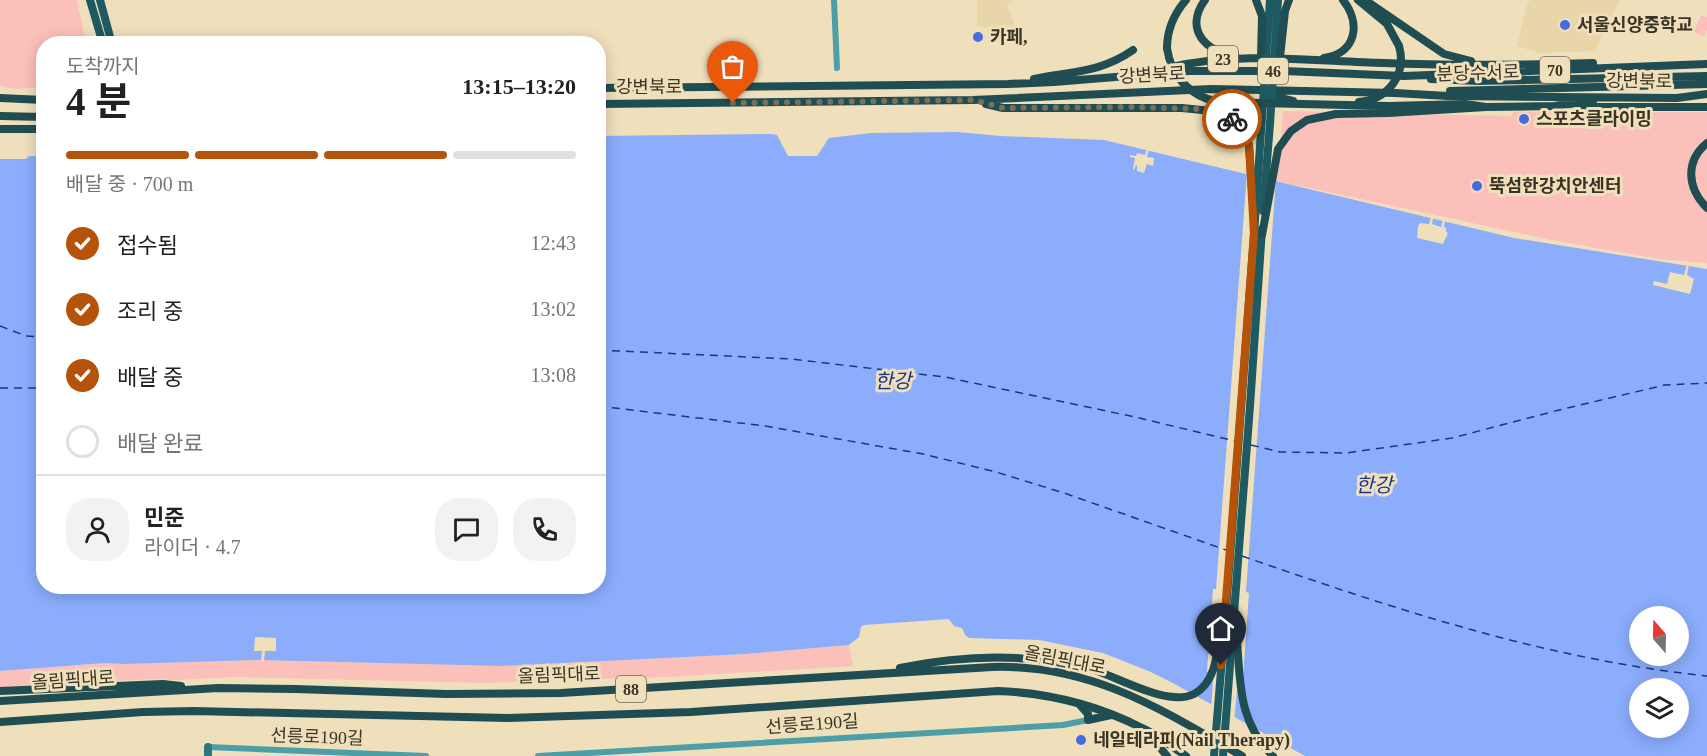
<!DOCTYPE html>
<html lang="ko">
<head>
<meta charset="utf-8">
<style>
  body { margin:0; font-family:"Times New Roman","Noto Sans KR",serif; background:#f2f2f2; color:#202124; height:100vh; display:flex; flex-direction:column; font-size:22px; white-space:nowrap }
  * { box-sizing:border-box; margin:0 }
  p { font-size:20px; color:#757577 }
  .icon { flex:none; width:33px; height:33px; fill:none; stroke:currentColor; stroke-width:2; stroke-linecap:round; stroke-linejoin:round }
  .map { position:relative; flex:1; overflow:hidden }
  .side { position:absolute; left:36px; top:36px; width:570px; height:558px; display:flex; flex-direction:column; background:#fff; border-radius:24px; box-shadow:0 3px 15px #0003 }
  .side>* { flex:none }
  .needle { width:39px; rotate:340deg }
  .tools { position:absolute; left:1629px; top:606px; display:grid; gap:12px }
  .tools a { display:grid; place-items:center; width:60px; height:60px; border-radius:50%; background:#fff; box-shadow:0 3px 15px #0003; font-size:30px }
  .pin { position:absolute; display:grid; place-items:center; width:51px; height:51px; color:#fff; margin:-62px -26px; border-radius:50% 50% 50% 0; rotate:-45deg; box-shadow:0 0 6px #0007 }
  .pin .icon { rotate:45deg }
  .courier { position:absolute; display:grid; place-items:center; width:60px; height:60px; margin:-30px; border:4px solid #b45309; border-radius:50%; background:#fff; color:#222; box-shadow:0 2px 8px #0007 }
  .headline em { font-style:normal; font-weight:700 }
  .headline div { display:flex; flex-direction:column-reverse }
  .headline { display:flex; align-items:center; justify-content:space-between; height:102px; padding:0 30px }
  h1 { font-size:39px; font-weight:700; line-height:45px }
  .bar { display:grid; grid-template-columns:repeat(4,1fr); gap:9px 6px; align-content:center; height:72px; padding:0 30px }
  .bar i { height:8px; border-radius:4px; background:#e0e0e0 }
  .bar .on { background:#b45309 }
  .bar p { grid-column:span 4 }
  .line { display:flex; align-items:center; gap:15px; padding:0 30px; border-top:2px solid #e0e0e0 }
  .line div { flex:1 }
  .round { display:grid; place-items:center; flex:none; width:63px; height:63px; border-radius:24px; background:#f2f2f2 }
  ol { padding:0 30px; list-style:none }
  li { display:flex; align-items:center; gap:18px; height:66px }
  li p { margin-inline-start:auto }
  li .icon { padding:6px; border-radius:50%; background:#b45309; color:#fff; stroke-width:4 }
  li:last-child { color:#757577 }
  li i { width:33px; height:33px; border:3px solid #e0e0e0; border-radius:50% }
  .map>svg:first-child { display:block }
  .built { fill:#e9d5aa }
  .green { fill:#fcc0ba }
  .water { fill:#8badfc; fill-rule:evenodd }
  .pier { fill:#efdfbb }
  .lines { fill:none; stroke-linecap:round; stroke-linejoin:round }
  .ferry { stroke:#1a348e; stroke-width:1.5; stroke-dasharray:8 6; stroke-linecap:butt }
  .tertiary { stroke:#4c9fa9; stroke-width:6 }
  .secondary { stroke:#2c7780; stroke-width:8 }
  .primary { stroke:#1e5a61; stroke-width:8 }
  .trunk { stroke:#204d52; stroke-width:8 }
  .primary-bridge { stroke:#1e5a61; stroke-width:8 }
  .trunk-bridge { stroke:#204d52; stroke-width:8 }
  .done { stroke:#79705a; stroke-width:6; stroke-dasharray:0 10.8 }
  .route { stroke:#b45309; stroke-width:8 }
  .poi-dot { fill:#446cde; stroke:#efdfbb; stroke-width:2 }
  .labels { text-anchor:middle; dominant-baseline:central; stroke-width:6; stroke-linejoin:round; paint-order:stroke }
  .shield { fill:#efdfbb; stroke:#706753; stroke-width:1.5 }
  .shield-label { font-size:16px; font-weight:bold; fill:#3a3426 }
  .poi-label { font-size:18px; font-weight:bold; fill:#3a3426; stroke:#efdfbb; text-anchor:start }
  .street-label { font-size:18px; fill:#3a3426; stroke:#efdfbb }
  .water-label { font-size:20px; font-style:italic; fill:#1a348e; stroke:#efdfbb }
</style>
</head>
<body>
<div class="map">
<svg width="1707" height="756" viewBox="0 0 1707 756">
  <rect width="100%" height="100%" fill="#efdfbb"/>
  <path class="built" d="M977,0H1014L1007,6L1016,28L977,27Z
    M1530,0H1620L1595,51L1539,53L1517,46L1527,5Z"/>
  <path class="green" d="M0,0H77L86,43L44,44L43,87L17,89L0,86Z
    M1701,15L1707,17V29L1704,37L1694,32Z
    M1283,111L1512,116L1513,112C1578,111 1642,113 1707,112V263L1659,259L1552,240L1277,181Z
    M849,645L853,666L668,677L485,683L234,677L178,680L151,679L0,688V671L104,663L125,664L258,660L502,666L746,654Z"/>
  <path class="water" d="M957,132L1000,136L1104,140L1514,238L1707,269V756H1305L1171,682L1151,672L1103,653L1039,640L969,638L965,635L962,628L954,626L949,619L864,625L861,627L859,637L849,645L746,654L502,666L258,660L125,664L104,663L0,671V159H26L29,156H43L44,586H598L599,136L771,134L777,135L788,156H817L829,138L871,133ZM1640,616H1678V656H1640ZM1640,688H1678V728H1640Z"/>
  <path class="pier" d="M1147,148L1149,149L1147,157L1154,158L1153,166L1147,164L1144,173L1137,171V165H1136L1134,170L1133,169L1135,158L1130,157V155L1136,156L1137,153L1145,155Z
    M1247,172L1276,179L1246,592L1249,593L1243,678L1237,691L1234,721L1211,708L1213,682L1207,671L1213,589H1216Z
    M1431,217L1433,218L1432,224L1441,227L1443,220H1445L1444,227L1446,228V232L1448,233L1443,244L1417,238L1418,226L1420,223L1429,224Z
    M1687,264H1689L1687,275L1694,279L1690,294L1653,285L1654,281L1667,284L1670,272L1684,275Z
    M255,637L276,638V651H265L264,661H261L262,651H254Z"/>
  <g class="lines">
    <path class="ferry" d="M0,326L26,336L44,337
      M598,350L791,359L945,377L1135,417L1235,441
      M0,388H44
      M598,406L765,426L923,454L996,472L1064,493L1226,550
      M1251,445L1280,452L1346,453L1452,438L1559,410L1665,385L1707,383
      M1242,556C1395,609 1544,659 1707,676"/>
    <path class="tertiary" d="M834,0L837,68
      M208,747L426,756
      M538,756L1063,725L1088,720"/>
    <path class="secondary" d="M208,747V756"/>
    <path class="primary" d="M90,0L103,44
      M100,0L112,44
      M1263,211L1270,124
      M1250,406L1262,229
      M1227,597L1254,234"/>
    <path class="trunk" d="M1205,0C1184,29 1205,52 1235,55
      M1358,0L1387,24L1399,46
      M1365,0L1444,54L1471,61
      M1167,48C1167,29 1174,14 1186,0
      M1324,58C1357,53 1361,23 1343,0
      M1167,68C1238,51 1311,61 1384,63C1454,66 1523,65 1593,63
      M1034,79C1072,71 1100,73 1133,50
      M1431,79L1478,81L1707,76
      M598,88L1008,84L1054,82L1189,71H1284L1404,76L1707,64
      M1450,91L1707,84
      M1265,94L1293,101
      M0,98L44,100
      M598,104L973,100L1211,89L1395,93L1448,96L1677,98L1707,94
      M986,104L1003,108H1182L1212,111L1225,115L1241,128L1249,145L1253,205
      M1584,107H1707
      M0,116L44,117
      M0,129H44
      M1707,143C1685,161 1687,188 1707,208
      M1262,235L1278,149L1291,131L1307,120L1336,114L1388,113L1486,107L1554,106L1593,101
      M1235,622C1242,672 1233,717 1273,756
      M900,668C963,655 1031,653 1094,670C1120,678 1168,707 1194,694C1219,681 1217,645 1222,621
      M0,691L163,684L181,686
      M0,701L218,688L295,689L446,694L561,693L992,667C1091,664 1161,709 1242,756
      M1080,705L1088,714V720L1111,715
      M0,722L143,712L194,711L508,718L691,712L998,691C1049,693 1097,705 1142,728C1158,735 1172,747 1186,756
      M1148,733L1167,756"/>
    <path class="primary-bridge" d="M1270,124L1278,0
      M1254,234L1270,0
      M1214,756L1227,597
      M1223,756L1250,406"/>
    <path class="trunk-bridge" d="M1256,0L1262,16L1261,57L1265,73
      M1167,48C1171,77 1190,96 1218,102L1389,106L1465,104L1486,107
      M1273,73L1280,57L1285,11L1289,0
      M1359,102C1389,99 1407,74 1399,46"/>
  </g>
  <g class="lines">
    <path class="done" d="M733,103L974,100L1003,108L1130,107L1199,109L1225,115L1232,119"/>
    <path class="route" d="M1221,665L1254,234L1249,145L1241,128L1232,119"/>
  </g>
  <g class="poi-dot">
    <circle cx="1565" cy="25" r="6"/>
    <circle cx="978" cy="37" r="6"/>
    <circle cx="1524" cy="119" r="6"/>
    <circle cx="1477" cy="186" r="6"/>
    <circle cx="1081" cy="740" r="6"/>
  </g>
  <g class="labels">
    <g class="shield">
      <rect x="1208" y="46" width="30" height="26" rx="4.5"/>
      <rect x="1540" y="57" width="30" height="26" rx="4.5"/>
      <rect x="1258" y="58" width="30" height="26" rx="4.5"/>
      <rect x="616" y="676" width="30" height="26" rx="4.5"/>
    </g>
    <g class="shield-label">
      <text x="1223" y="59">23</text>
      <text x="1555" y="70">70</text>
      <text x="1273" y="71">46</text>
      <text x="631" y="689">88</text>
    </g>
    <g class="poi-label">
      <text x="1577" y="25">서울신양중학교</text>
      <text x="990" y="37">카페,</text>
      <text x="1536" y="119">스포츠클라이밍</text>
      <text x="1489" y="186">뚝섬한강치안센터</text>
      <text x="1093" y="740">네일테라피(Nail Therapy)</text>
    </g>
    <g class="street-label">
      <text transform="translate(1478 73) rotate(-2)">분당수서로</text>
      <text transform="translate(1152 75) rotate(-3)">강변북로</text>
      <text transform="translate(1639 81) rotate(1)">강변북로</text>
      <text x="649" y="87">강변북로</text>
      <text transform="translate(1065 660) rotate(11)">올림픽대로</text>
      <text transform="translate(559 675) rotate(-2)">올림픽대로</text>
      <text transform="translate(73 680) rotate(-4)">올림픽대로</text>
      <text transform="translate(812 724) rotate(-4)">선릉로190길</text>
      <text transform="translate(317 737) rotate(2)">선릉로190길</text>
    </g>
    <g class="water-label">
      <text transform="translate(893 381) rotate(-1)">한강</text>
      <text x="1374" y="485">한강</text>
    </g>
  </g>
</svg>
<div class="tools">
<a><svg class="needle" viewBox="-14 -14 28 28"><path d="M0-13l5 13h-10z" fill="#e53935"/><path d="M0 13l5-13h-10z" fill="#757577"/></svg></a>
<a><svg class="icon" aria-label="layers" viewBox="0 0 24 24"><path d="M12 4l9 5-9 5-9-5zM3 14l9 5 9-5"/></svg></a>
</div>
<div class="pin" style="left:733px;top:103px;background:#ea580c"><svg class="icon" aria-label="bag" viewBox="0 0 24 24"><path d="M5 8h14l-1 12H6zM9 8a3 3 0 0 1 6 0"/></svg></div>
<div class="pin" style="left:1221px;top:665px;background:#1f2937"><svg class="icon" aria-label="home" viewBox="0 0 24 24"><path d="M3 11l9-7 9 7M6 9v11h12V9"/></svg></div>
<div class="courier" style="left:1232px;top:119px"><svg class="icon" aria-label="bike" viewBox="0 0 24 24"><circle cx="6" cy="16" r="4"/><circle cx="18" cy="16" r="4"/><path d="M6 16l4-8h5l3 8M10 8l3 8H6M13 5h3"/></svg></div>
<section class="side">
<div class="headline"><div><h1>4 분</h1><p>도착까지</p></div><em>13:15–13:20</em></div>
<div class="bar"><i class="on"></i><i class="on"></i><i class="on"></i><i></i><p>배달 중 · 700 m</p></div>
<ol>
<li><svg class="icon" aria-label="check" viewBox="0 0 24 24"><path d="M5 12l5 5 9-10"/></svg>접수됨<p>12:43</p></li>
<li><svg class="icon" aria-label="check" viewBox="0 0 24 24"><path d="M5 12l5 5 9-10"/></svg>조리 중<p>13:02</p></li>
<li><svg class="icon" aria-label="check" viewBox="0 0 24 24"><path d="M5 12l5 5 9-10"/></svg>배달 중<p>13:08</p></li>
<li><i></i>배달 완료</li>
</ol>
<div class="line" style="height:108px"><a class="round"><svg class="icon" aria-label="person" viewBox="0 0 24 24"><circle cx="12" cy="8" r="4"/><path d="M4 21q1-7 8-7t8 7"/></svg></a><div><b>민준</b><p>라이더 · 4.7</p></div><a class="round"><svg class="icon" aria-label="chat" viewBox="0 0 24 24"><path d="M4 5h16v11H9l-5 4z"/></svg></a><a class="round"><svg class="icon" aria-label="phone" viewBox="0 0 24 24"><path d="M5 4h4l2 5-3 2q2 4 5 5l2-3 5 2v4C11 20 4 13 5 4z"/></svg></a></div>
</section>
</div>
</body>
</html>
